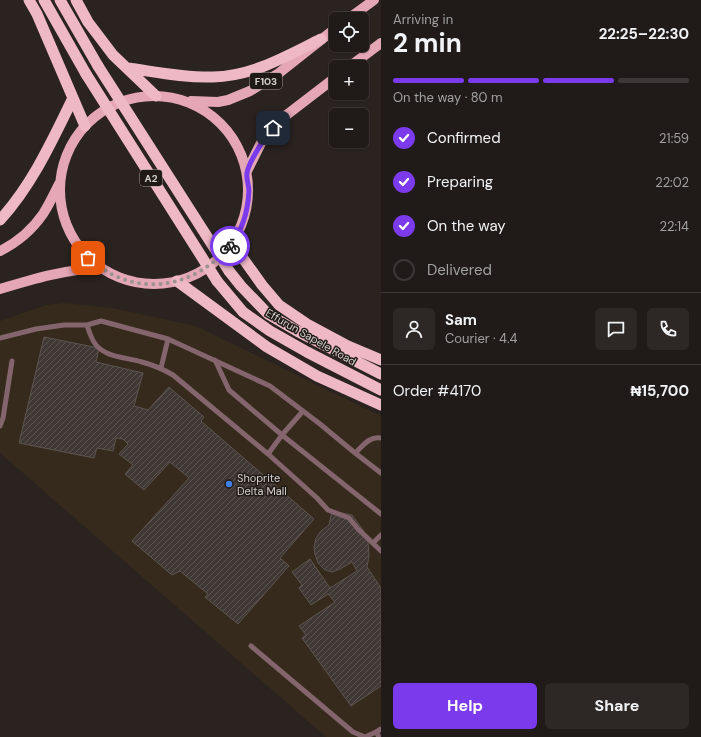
<!DOCTYPE html>
<html lang="en">
<head>
<meta charset="utf-8">
<style>
  body { margin:0; font-family:"DM Sans",sans-serif; background:#2d2725; color:#f1f3f6; height:100vh; display:flex; flex-direction:column; font-size:15px; white-space:nowrap }
  * { box-sizing:border-box; margin:0 }
  p { font-size:13px; color:#a2a1a2 }
  .icon { flex:none; width:22px; height:22px; fill:none; stroke:currentColor; stroke-width:2; stroke-linecap:round; stroke-linejoin:round }
  .map { position:relative; flex:1; overflow:hidden }
  .drawer { display:flex; flex-direction:column; background:#201a18; width:320px }
  .drawer>* { flex:none }
  .fabs { position:absolute; left:329px; top:12px; display:grid; gap:8px }
  .fabs a { display:grid; place-items:center; width:40px; height:40px; border-radius:6px; background:#201a18; box-shadow:0 1px 3px #0004,0 0 0 1px #3d3837; font-size:20px }
  .pin { position:absolute; display:grid; place-items:center; width:34px; height:34px; color:#fff; margin:-17px; border-radius:8px; box-shadow:0 2px 6px #0006 }
  .courier { position:absolute; display:grid; place-items:center; width:40px; height:40px; margin:-20px; border:3px solid #7c3aed; border-radius:50%; background:#fff; color:#222; box-shadow:0 1px 5px #0007 }
  .summary em { font-style:normal; font-weight:700 }
  .summary div { display:flex; flex-direction:column-reverse }
  .summary { display:flex; align-items:center; justify-content:space-between; height:68px; padding:0 12px }
  h1 { font-size:26px; font-weight:700; line-height:30px }
  .bar { display:grid; grid-template-columns:repeat(4,1fr); gap:6px 4px; align-content:center; height:48px; padding:0 12px }
  .bar i { height:5px; border-radius:3px; background:#3d3837 }
  .bar .active { background:#7c3aed }
  .bar p { grid-column:span 4 }
  .line { display:flex; align-items:center; gap:10px; padding:0 12px; border-top:1px solid #3d3837 }
  .line div { flex:1 }
  .round { display:grid; place-items:center; flex:none; width:42px; height:42px; border-radius:6px; background:#2d2725 }
  ol { padding:0 12px; list-style:none }
  li { display:flex; align-items:center; gap:12px; height:44px }
  li p { margin-inline-start:auto }
  li .icon { padding:4px; border-radius:50%; background:#7c3aed; color:#fff; stroke-width:4 }
  li:last-child { color:#a2a1a2 }
  li i { width:22px; height:22px; border:2px solid #3d3837; border-radius:50% }
  .primary-button { display:flex; gap:8px; margin-top:auto; padding:8px 12px }
  .primary-button a { flex:1; height:46px; border-radius:6px; background:#7c3aed; color:#fff; font-size:16px; font-weight:700; line-height:46px; text-align:center }
  .primary-button a+a { background:#2d2725; color:#f1f3f6 }
  main { display:flex; flex:1; min-height:0 }
  .map>svg:first-child { display:block }
  .commercial { fill:#352a1b }
  .building { fill:url(#building-hatch); stroke:#5c5450 }
  .lines { fill:none; stroke-linecap:round; stroke-linejoin:round }
  .service { stroke:#84656d; stroke-width:5 }
  .primary { stroke:#e5a6b5; stroke-width:10 }
  .trunk { stroke:#eeb8c4; stroke-width:11 }
  .trunk-bridge { stroke:#eeb8c4; stroke-width:11 }
  .done { stroke:#9a9492; stroke-width:4; stroke-dasharray:0 7.2 }
  .route { stroke:#7c3aed; stroke-width:5 }
  .shop-dot { fill:#3f7fe0; stroke:#201a17; stroke-width:1.5 }
  .labels { text-anchor:middle; dominant-baseline:central; stroke-width:3; stroke-linejoin:round; paint-order:stroke }
  .shield { fill:#201a17; stroke:#9f9a98; stroke-width:1 }
  .shield-label { font-size:10px; font-weight:bold; fill:#d6d1cf }
  .street-label { font-size:11px; fill:#d6d1cf; stroke:#201a17 }
  .poi-label { font-size:11px; fill:#d6d1cf; stroke:#201a17; text-anchor:start }
</style>
</head>
<body>
<main>
<div class="map">
<svg width="381" height="737" viewBox="0 0 381 737">
  <defs>
    <pattern id="building-hatch" width="6" height="6" patternUnits="userSpaceOnUse"><rect width="6" height="6" fill="#403835"/><path d="M-1 1l2-2M0 6l6-6M5 7l2-2" fill="none" stroke="#5b5451"/></pattern>
  </defs>
  <rect width="100%" height="100%" fill="#2a2320"/>
  <path class="commercial" d="M64,303L113,308L196,326L381,416V737H326L0,453V321L46,305Z"/>
  <path class="building" d="M44,337L99,348L96,362L143,373L134,406L148,410L169,387L204,417L201,421L314,519L280,558L289,566L238,624L205,597L208,594L180,571L172,575L132,541L189,478L170,462L144,490L125,474L133,465L119,454L128,444L123,439L116,438L113,451L97,448L94,458L19,443Z
    M332,511L352,515L363,530L368,542L369,556L367,567L381,588V686L351,706L302,638L306,635L299,626L335,602L328,594L311,605L299,588L302,585L292,572L310,559L330,588L357,571L352,562L340,569L332,572L325,570L318,563L315,554L314,547L316,538L321,531L329,525Z"/>
  <g class="lines">
    <path class="service" d="M87,325C89,331 91,339 96,345C107,358 126,357 142,362C153,365 163,369 173,375L268,454L317,498L328,510L349,518L358,529L381,551
      M0,338L36,329L64,325H87L101,321L168,339L270,386L320,424L355,453L381,473
      M215,360L229,390L282,435L381,514
      M161,368L168,339
      M0,426L3,418L12,361
      M355,453C363,446 369,436 381,438
      M268,454L282,435L303,411
      M373,543L381,535
      M251,646L353,732L365,737L376,732
      M379,737L376,732L381,729"/>
    <path class="primary" d="M348,19L374,0
      M349,67L381,43
      M60 190a94 94 0 1 1 188 0a94 94 0 1 1-188 0Z
      M191,101L218,102L228,100L250,91L279,73L336,28
      M247,171L265,135L280,120L336,77
      M0,251C16,243 32,230 43,214C49,205 54,194 59,184
      M0,289C33,279 67,269 101,268"/>
    <path class="trunk" d="M29,0L37,14L85,126
      M44,0L86,74
      M60,0L98,66
      M76,0L88,22L113,55L156,96
      M128,68C156,72 185,78 213,77C253,76 287,56 321,39
      M0,220C32,185 52,141 73,98
      M232,243L262,285L279,305L307,324L348,346L381,360
      M229,271L241,286L268,314L297,331L381,374
      M177,281L267,347L317,376L381,405
      M217,281L243,312L270,331L307,352L381,390"/>
    <path class="trunk-bridge" d="M98,66L229,271
      M86,74L217,281"/>
  </g>
  <g class="lines">
    <path class="done" d="M88,258C96,263 103,269 111,274C154,296 200,281 230,246"/>
    <path class="route" d="M230,246C242,231 248,210 249,191C249,185 246,179 247,173C248,164 266,134 273,128"/>
  </g>
  <circle class="shop-dot" cx="229" cy="484" r="4"/>
  <g class="labels">
    <g class="shield">
      <rect x="250" y="73" width="32" height="16" rx="3"/>
      <rect x="140" y="170" width="22" height="16" rx="3"/>
    </g>
    <g class="shield-label">
      <text x="266" y="81">F103</text>
      <text x="151" y="178">A2</text>
    </g>
    <g class="street-label">
      <text transform="translate(311 337) rotate(30)">Effurun Sapele Road</text>
    </g>
    <g class="poi-label">
      <text x="237" y="478">Shoprite<tspan x="237" dy="13">Delta Mall</tspan></text>
    </g>
  </g>
</svg>
<div class="fabs">
<a><svg class="icon" aria-label="locate" viewBox="0 0 24 24"><circle cx="12" cy="12" r="6"/><path d="M12 2v4M12 18v4M2 12h4M18 12h4"/></svg></a>
<a>+</a>
<a>−</a>
</div>
<div class="pin" style="left:88px;top:258px;background:#ea580c"><svg class="icon" aria-label="bag" viewBox="0 0 24 24"><path d="M5 8h14l-1 12H6zM9 8a3 3 0 0 1 6 0"/></svg></div>
<div class="pin" style="left:273px;top:128px;background:#1f2937"><svg class="icon" aria-label="home" viewBox="0 0 24 24"><path d="M3 11l9-7 9 7M6 9v11h12V9"/></svg></div>
<div class="courier" style="left:230px;top:246px"><svg class="icon" aria-label="bike" viewBox="0 0 24 24"><circle cx="6" cy="16" r="4"/><circle cx="18" cy="16" r="4"/><path d="M6 16l4-8h5l3 8M10 8l3 8H6M13 5h3"/></svg></div>
</div>
<section class="drawer">
<div class="summary"><div><h1>2 min</h1><p>Arriving in</p></div><em>22:25–22:30</em></div>
<div class="bar"><i class="active"></i><i class="active"></i><i class="active"></i><i></i><p>On the way · 80 m</p></div>
<ol>
<li><svg class="icon" aria-label="check" viewBox="0 0 24 24"><path d="M5 12l5 5 9-10"/></svg>Confirmed<p>21:59</p></li>
<li><svg class="icon" aria-label="check" viewBox="0 0 24 24"><path d="M5 12l5 5 9-10"/></svg>Preparing<p>22:02</p></li>
<li><svg class="icon" aria-label="check" viewBox="0 0 24 24"><path d="M5 12l5 5 9-10"/></svg>On the way<p>22:14</p></li>
<li><i></i>Delivered</li>
</ol>
<div class="line" style="height:72px"><a class="round"><svg class="icon" aria-label="person" viewBox="0 0 24 24"><circle cx="12" cy="8" r="4"/><path d="M4 21q1-7 8-7t8 7"/></svg></a><div><b>Sam</b><p>Courier · 4.4</p></div><a class="round"><svg class="icon" aria-label="chat" viewBox="0 0 24 24"><path d="M4 5h16v11H9l-5 4z"/></svg></a><a class="round"><svg class="icon" aria-label="phone" viewBox="0 0 24 24"><path d="M5 4h4l2 5-3 2q2 4 5 5l2-3 5 2v4C11 20 4 13 5 4z"/></svg></a></div>
<div class="line" style="height:52px"><div>Order #4170</div><b>₦15,700</b></div>
<div class="primary-button"><a>Help</a><a>Share</a></div>
</section>
</main>
</body>
</html>
